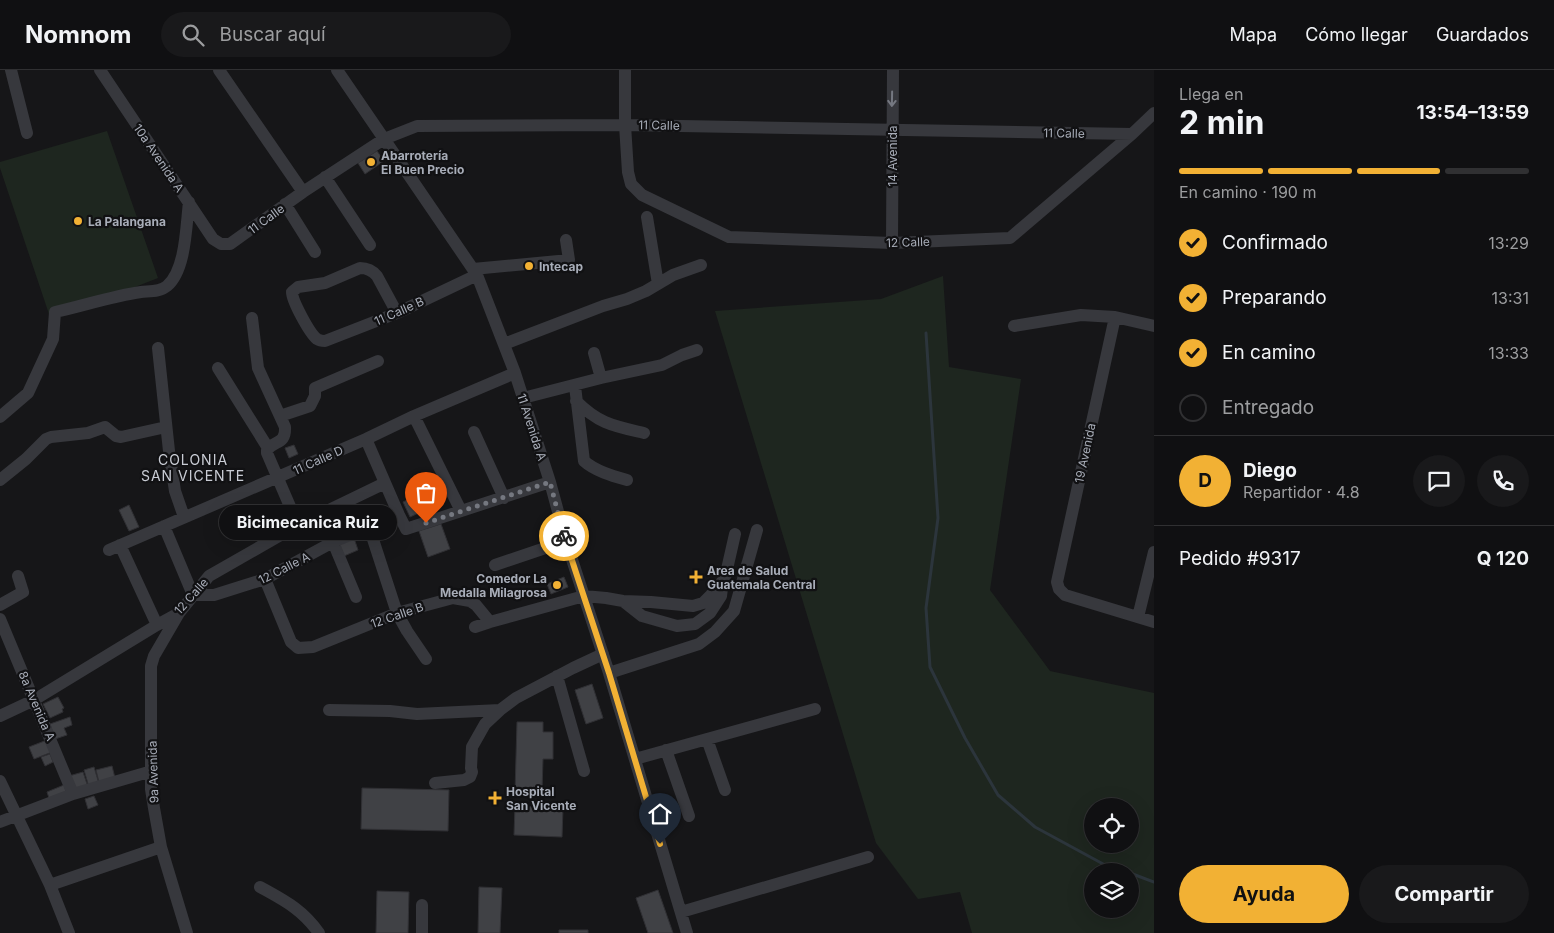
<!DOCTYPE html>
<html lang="es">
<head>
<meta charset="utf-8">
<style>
  body { margin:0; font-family:Inter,sans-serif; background:#19191b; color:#f1f3f6; height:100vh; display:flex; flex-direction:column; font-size:19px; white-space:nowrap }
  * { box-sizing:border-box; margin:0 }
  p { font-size:16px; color:#9c9d9f }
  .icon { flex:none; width:28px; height:28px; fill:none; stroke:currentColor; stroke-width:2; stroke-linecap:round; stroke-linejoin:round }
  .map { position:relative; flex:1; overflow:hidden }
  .details { display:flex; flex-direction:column; background:#101012; width:400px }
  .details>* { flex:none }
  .fabs { position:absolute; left:1084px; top:728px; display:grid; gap:10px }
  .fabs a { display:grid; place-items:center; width:55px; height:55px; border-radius:50%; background:#101012; box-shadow:0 5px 20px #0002,0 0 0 1px #303032; font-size:25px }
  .pin { position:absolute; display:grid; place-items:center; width:42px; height:42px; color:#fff; margin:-51px -21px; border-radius:50% 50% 50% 0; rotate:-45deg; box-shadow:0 0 5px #0007 }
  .pin .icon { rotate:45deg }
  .courier { position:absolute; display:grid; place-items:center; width:50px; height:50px; margin:-25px; border:4px solid #f2b134; border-radius:50%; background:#fff; color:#222; box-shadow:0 1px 6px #0007 }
  .bubble { position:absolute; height:35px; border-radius:18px; background:#101012; box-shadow:0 5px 20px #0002,0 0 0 1px #303032; font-size:16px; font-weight:700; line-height:35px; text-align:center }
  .head em { font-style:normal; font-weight:700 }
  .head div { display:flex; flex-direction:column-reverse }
  .head { display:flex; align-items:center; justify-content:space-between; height:85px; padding:0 25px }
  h1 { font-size:32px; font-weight:700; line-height:38px }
  .bar { display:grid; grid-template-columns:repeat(4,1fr); gap:8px 5px; align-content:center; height:60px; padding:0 25px }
  .bar i { height:6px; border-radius:4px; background:#303032 }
  .bar .active { background:#f2b134 }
  .bar p { grid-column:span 4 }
  .line { display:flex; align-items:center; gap:12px; padding:0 25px; border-top:1px solid #303032 }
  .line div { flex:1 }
  .round { display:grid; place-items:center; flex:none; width:52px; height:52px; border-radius:26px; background:#19191b }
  ol { padding:0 25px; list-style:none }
  li { display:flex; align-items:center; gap:15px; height:55px }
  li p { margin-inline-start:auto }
  li .icon { padding:5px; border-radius:50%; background:#f2b134; color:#111; stroke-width:4 }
  li:last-child { color:#9c9d9f }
  li i { width:28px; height:28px; border:2px solid #303032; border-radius:50% }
  .cta { display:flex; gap:10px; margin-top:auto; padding:10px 25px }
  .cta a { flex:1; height:58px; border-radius:30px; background:#f2b134; color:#111; font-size:20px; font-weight:700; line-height:58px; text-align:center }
  .cta a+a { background:#19191b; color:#f1f3f6 }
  header { display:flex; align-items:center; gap:30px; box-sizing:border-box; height:70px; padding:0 25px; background:#101012; border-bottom:1px solid #303032 }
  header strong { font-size:24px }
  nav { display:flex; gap:28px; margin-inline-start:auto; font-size:18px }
  .search { width:350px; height:45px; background:#19191b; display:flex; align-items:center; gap:12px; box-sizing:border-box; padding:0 18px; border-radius:28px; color:#9c9d9f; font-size:19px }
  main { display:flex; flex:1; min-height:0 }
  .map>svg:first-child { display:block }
  .green { fill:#1e261f; fill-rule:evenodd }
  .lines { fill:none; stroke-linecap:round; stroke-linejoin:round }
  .stream { stroke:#2c353c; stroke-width:3 }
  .building { fill:#404145; stroke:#303034 }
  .minor { stroke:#37383d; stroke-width:12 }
  .oneway { stroke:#757881 }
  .done { stroke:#757880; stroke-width:5; stroke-dasharray:0 9 }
  .route { stroke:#f2b134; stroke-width:6 }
  .poi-dot { fill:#f2b134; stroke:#111113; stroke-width:2 }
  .labels { text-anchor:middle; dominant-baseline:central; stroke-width:4.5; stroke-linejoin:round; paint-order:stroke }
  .street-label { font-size:12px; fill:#a8adb8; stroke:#111113 }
  .poi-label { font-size:12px; font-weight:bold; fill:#a8adb8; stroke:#111113; text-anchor:start }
  .neighbourhood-label { font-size:14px; letter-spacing:1px; fill:#c9ccd4; stroke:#111113 }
</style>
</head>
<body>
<header>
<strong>Nomnom</strong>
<div class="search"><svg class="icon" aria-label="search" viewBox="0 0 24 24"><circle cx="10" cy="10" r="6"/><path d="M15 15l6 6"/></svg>Buscar aquí</div>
<nav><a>Mapa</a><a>Cómo llegar</a><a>Guardados</a></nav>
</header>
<main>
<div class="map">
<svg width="1154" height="863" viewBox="0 0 1154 863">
  <rect width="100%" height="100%" fill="#161618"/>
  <path class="green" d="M107,61L158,208L51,250L0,98V92Z
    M943,206L949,297L1021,309L990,520L1050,601L1154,623V863H972L960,822L918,829L876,773L715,241L881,229ZM1130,736V774H1092V736ZM1130,801V839H1092V801Z"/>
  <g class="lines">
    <path class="stream" d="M926,263L938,448L926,538L930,597L965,668L998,725L1035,757L1105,795L1124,801
      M1130,803L1154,812"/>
  </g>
  <path class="building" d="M377,81L384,91L365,104L358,93Z
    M294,375L298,384L289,388L285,378Z
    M418,425L425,440L410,447L403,432Z
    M129,435L139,457L129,461L119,440Z
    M441,454L450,479L428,487L419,461Z
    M353,465L358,480L344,486L338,471Z
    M564,507L568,517L551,524L547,514Z
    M592,614L603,648L586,654L575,620Z
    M58,627L64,638L62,639L63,642L50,648L43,634Z
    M70,647L72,655L64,658L67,665L55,669L50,654Z
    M517,652H543V662H553V689H543L542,722H515Z
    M47,670L52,682L34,689L29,677Z
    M50,684L53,692L45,696L41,687Z
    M112,696L115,708L99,712L96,700Z
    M94,697L99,714L89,717L84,700Z
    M83,702L88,717L74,721L69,706Z
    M64,715L67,724L50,731L47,722Z
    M362,718L449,720L448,761L361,759Z
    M94,726L98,735L88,739L85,729Z
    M515,736L563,738L562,767L514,765Z
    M479,817L502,818L500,863H478Z
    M658,820L673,863H648L636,828Z
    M377,821L409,822L408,863H376Z
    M559,860H588V863H559Z"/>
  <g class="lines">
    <path class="minor" d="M11,0L27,63
      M100,0L213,169L221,174H230L303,122L384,69L417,56L625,55L1132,64
      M219,0L303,122
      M337,0L477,205L515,303L550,412L566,471L609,603L687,863
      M625,0V55L628,102L631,114L642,125L729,167L892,173L1010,168L1132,64L1154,43
      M325,107L370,175
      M285,134L315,182
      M647,147L658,214
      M892,173L893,0
      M473,199L569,190L566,170
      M397,243L377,206C372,200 367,198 360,198L325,213L298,217L292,222C292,231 310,264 317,269C320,271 321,271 325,271L397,243L477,205
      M1115,247L1057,512L1059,519L1065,525L1154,552
      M252,248L258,298L285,357C286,375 274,370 267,380V383L298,455
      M1014,256L1081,245L1115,247L1154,256
      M504,274L603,236L627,229L646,221L673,205L701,195
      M158,278L169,381L175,421L184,447
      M594,283L601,308
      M218,298L268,378
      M575,316L584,391C595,401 613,406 627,410
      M523,328L601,308L662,295L682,285L697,280
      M576,331C599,354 614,356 644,363
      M280,346L310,336L315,326V318L378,291
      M414,346L461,441
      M0,347L28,323L53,269L55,242C83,236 112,226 141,222C149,221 160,222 167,216C186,200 186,156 189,132
      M474,362L504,428
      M366,369L399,445L406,459L550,412
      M0,410L26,389L46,369L51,367L88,363L105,357L116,366L121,367L166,357
      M164,456L193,525H214L265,509L333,472L399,445
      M369,457L397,543L407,561L426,589
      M333,472L356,527
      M120,475L157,555
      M109,480L366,369L414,346L515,303
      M495,495L566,471
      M265,509L291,572L298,578L313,577L397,543L453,528L470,531L476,535L490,552
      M623,531L642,546L677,556L695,554L710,543L721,526L722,518
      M0,535L23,522L18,506
      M179,543L154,586L151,596V719L154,738L161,777L187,863
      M1138,547L1154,482
      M0,549L73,724
      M475,557L490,552L584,526L606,528L623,531L651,532L693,536L703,533L711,525L725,508L735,464
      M609,603L699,574L715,562L734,541L757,460
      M557,606L584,701
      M329,640L390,641L417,644L500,640
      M0,646L34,630L157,555L179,543L209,506L298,455L385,413
      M707,669L725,720
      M666,680L689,746
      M635,689L815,639
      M0,711L50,815L69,863
      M435,713L464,710L470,707L472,702L471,698L472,677L485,654L500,640L516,628L573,598L603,584
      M0,752L73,724L152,701
      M50,815L161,777
      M260,817C285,831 302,839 319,863
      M681,842L868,787
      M422,863V835"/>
  </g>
  <defs><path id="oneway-shaft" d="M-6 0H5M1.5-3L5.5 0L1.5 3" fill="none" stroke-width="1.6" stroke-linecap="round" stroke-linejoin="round" transform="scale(1.25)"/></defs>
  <use class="oneway" href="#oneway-shaft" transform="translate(892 29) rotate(91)"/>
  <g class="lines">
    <path class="done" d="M426,453L550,412L564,466"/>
    <path class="route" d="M564,466L609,603L660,774"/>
  </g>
  <g class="poi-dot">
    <circle cx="371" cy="92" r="5"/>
    <circle cx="78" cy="151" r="5"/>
    <circle cx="529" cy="196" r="5"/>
    <path d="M693.5 499.5h5v5h5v5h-5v5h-5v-5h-5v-5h5z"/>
    <circle cx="557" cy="515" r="5"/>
    <path d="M492.5 720.5h5v5h5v5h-5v5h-5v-5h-5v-5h5z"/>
  </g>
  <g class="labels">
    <g class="street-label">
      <text transform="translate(659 55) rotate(1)">11 Calle</text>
      <text transform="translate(1064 63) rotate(1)">11 Calle</text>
      <text transform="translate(892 86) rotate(-90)">14 Avenida</text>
      <text transform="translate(159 88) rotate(56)">10a Avenida A</text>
      <text transform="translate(266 149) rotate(-36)">11 Calle</text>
      <text transform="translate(908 172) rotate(-2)">12 Calle</text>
      <text transform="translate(399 241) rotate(-24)">11 Calle B</text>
      <text transform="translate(532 357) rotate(72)">11 Avenida A</text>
      <text transform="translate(1085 383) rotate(-78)">19 Avenida</text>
      <text transform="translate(318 390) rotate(-24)">11 Calle D</text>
      <text transform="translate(284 498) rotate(-27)">12 Calle A</text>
      <text transform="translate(191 526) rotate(-48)">12 Calle</text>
      <text transform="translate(397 545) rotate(-19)">12 Calle B</text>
      <text transform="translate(37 636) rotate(67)">8a Avenida A</text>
      <text transform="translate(153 702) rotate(-92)">9a Avenida</text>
    </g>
    <g class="poi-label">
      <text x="381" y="85">Abarrotería<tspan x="381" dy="14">El Buen Precio</tspan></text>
      <text x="88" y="151">La Palangana</text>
      <text x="539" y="196">Intecap</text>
      <text x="707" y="500">Area de Salud<tspan x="707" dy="14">Guatemala Central</tspan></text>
      <text x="547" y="508" text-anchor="end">Comedor La<tspan x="547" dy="14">Medalla Milagrosa</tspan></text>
      <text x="506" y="721">Hospital<tspan x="506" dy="14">San Vicente</tspan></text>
    </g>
    <g class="neighbourhood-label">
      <text x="193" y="389">COLONIA<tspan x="193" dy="16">SAN VICENTE</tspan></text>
    </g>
  </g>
</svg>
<div class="fabs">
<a><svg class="icon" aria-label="locate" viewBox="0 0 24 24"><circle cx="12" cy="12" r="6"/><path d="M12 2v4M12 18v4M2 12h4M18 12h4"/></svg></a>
<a><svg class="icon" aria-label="layers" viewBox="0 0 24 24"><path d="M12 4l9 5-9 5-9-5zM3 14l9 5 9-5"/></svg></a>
</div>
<div class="pin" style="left:426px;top:453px;background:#ea580c"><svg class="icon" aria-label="bag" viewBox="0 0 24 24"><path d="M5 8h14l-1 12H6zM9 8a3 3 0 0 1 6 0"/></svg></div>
<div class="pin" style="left:660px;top:774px;background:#1f2937"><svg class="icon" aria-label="home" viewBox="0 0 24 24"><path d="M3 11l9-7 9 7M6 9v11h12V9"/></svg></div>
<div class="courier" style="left:564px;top:466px"><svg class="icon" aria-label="bike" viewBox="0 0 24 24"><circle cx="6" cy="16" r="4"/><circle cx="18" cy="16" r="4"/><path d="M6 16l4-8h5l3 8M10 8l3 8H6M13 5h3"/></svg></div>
<div class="bubble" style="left:219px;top:435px;width:178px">Bicimecanica Ruiz</div>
</div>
<section class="details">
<div class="head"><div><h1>2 min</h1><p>Llega en</p></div><em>13:54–13:59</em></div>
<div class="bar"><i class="active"></i><i class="active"></i><i class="active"></i><i></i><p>En camino · 190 m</p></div>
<ol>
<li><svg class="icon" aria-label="check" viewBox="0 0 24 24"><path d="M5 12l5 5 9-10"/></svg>Confirmado<p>13:29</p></li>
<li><svg class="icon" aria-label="check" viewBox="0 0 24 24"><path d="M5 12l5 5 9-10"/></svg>Preparando<p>13:31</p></li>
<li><svg class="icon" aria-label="check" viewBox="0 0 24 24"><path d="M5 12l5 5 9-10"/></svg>En camino<p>13:33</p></li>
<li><i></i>Entregado</li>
</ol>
<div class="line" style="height:90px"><b class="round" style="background:#f2b134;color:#111">D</b><div><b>Diego</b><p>Repartidor · 4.8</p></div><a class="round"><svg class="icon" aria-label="chat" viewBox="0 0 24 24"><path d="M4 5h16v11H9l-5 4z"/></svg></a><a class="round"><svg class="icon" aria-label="phone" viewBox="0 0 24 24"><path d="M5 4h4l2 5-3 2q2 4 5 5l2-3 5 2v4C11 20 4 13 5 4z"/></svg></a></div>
<div class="line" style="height:65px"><div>Pedido #9317</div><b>Q 120</b></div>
<div class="cta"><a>Ayuda</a><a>Compartir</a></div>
</section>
</main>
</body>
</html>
